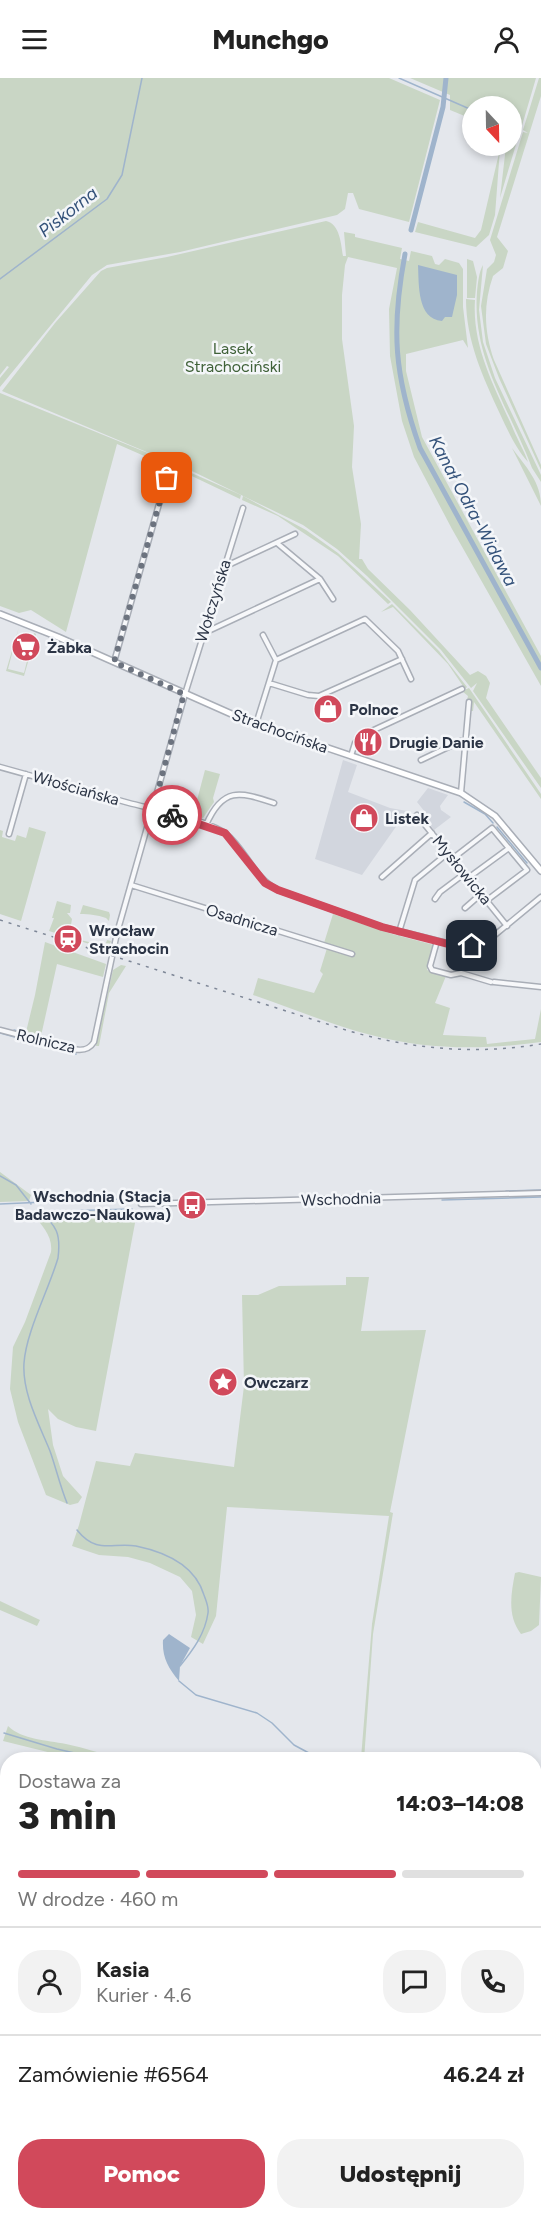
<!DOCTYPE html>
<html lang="pl">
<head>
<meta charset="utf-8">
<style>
  body { margin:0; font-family:Figtree,sans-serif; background:#f2f2f2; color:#222; height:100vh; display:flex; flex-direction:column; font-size:22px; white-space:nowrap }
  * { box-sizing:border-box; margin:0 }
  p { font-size:20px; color:#767676 }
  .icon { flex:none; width:33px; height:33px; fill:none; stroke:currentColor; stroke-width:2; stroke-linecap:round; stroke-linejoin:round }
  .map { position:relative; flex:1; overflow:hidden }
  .side { position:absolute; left:0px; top:1674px; width:542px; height:468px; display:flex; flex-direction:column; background:#fff; border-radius:24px 24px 0 0; box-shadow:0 3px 9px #0003 }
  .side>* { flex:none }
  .needle { width:39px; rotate:158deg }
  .tools { position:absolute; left:462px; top:18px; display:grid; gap:12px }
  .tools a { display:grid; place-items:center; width:60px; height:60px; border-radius:50%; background:#fff; box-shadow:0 3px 9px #0003; font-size:30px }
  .pin { position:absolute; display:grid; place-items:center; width:51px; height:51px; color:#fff; margin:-26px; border-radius:12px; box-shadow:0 3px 9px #0006 }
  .courier { position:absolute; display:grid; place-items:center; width:60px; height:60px; margin:-30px; border:4px solid #d1495b; border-radius:50%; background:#fff; color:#222; box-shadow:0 2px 8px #0007 }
  .head em { font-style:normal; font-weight:800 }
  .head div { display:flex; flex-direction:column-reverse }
  .head { display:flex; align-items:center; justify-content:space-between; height:102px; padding:0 18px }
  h1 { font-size:39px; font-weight:800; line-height:45px }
  .bar { display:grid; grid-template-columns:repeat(4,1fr); gap:9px 6px; align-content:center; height:72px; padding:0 18px }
  .bar i { height:8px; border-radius:4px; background:#e0e0e0 }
  .bar .current { background:#d1495b }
  .bar p { grid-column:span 4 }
  .line { display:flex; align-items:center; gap:15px; padding:0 18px; border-top:2px solid #e0e0e0 }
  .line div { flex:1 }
  .round { display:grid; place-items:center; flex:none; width:63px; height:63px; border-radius:24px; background:#f2f2f2 }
  .button { display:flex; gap:12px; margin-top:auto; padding:12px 18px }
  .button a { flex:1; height:69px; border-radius:24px; background:#d1495b; color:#fff; font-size:24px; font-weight:800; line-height:69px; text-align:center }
  .button a+a { background:#f2f2f2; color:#222 }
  header { display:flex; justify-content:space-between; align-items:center; height:78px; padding:0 18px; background:#fff; font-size:27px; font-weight:800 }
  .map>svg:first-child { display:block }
  .built { fill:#d2d6de }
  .green { fill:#c9d6c5 }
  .water { fill:#9fb4cc }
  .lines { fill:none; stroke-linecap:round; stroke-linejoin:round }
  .stream { stroke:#9fb4cc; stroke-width:1.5 }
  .canal { stroke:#9fb4cc; stroke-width:5 }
  .river { stroke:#9fb4cc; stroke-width:9 }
  .street-casing { stroke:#a9aeb7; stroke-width:7 }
  .secondary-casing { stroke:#a9aeb7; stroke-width:8 }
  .street { stroke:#f7f8fa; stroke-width:4 }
  .secondary { stroke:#fff; stroke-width:5 }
  .rail { stroke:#7d8696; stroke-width:1.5; stroke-dasharray:3 6; stroke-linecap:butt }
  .done { stroke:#6c737f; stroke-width:6; stroke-dasharray:0 10.8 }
  .route { stroke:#d1495b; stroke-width:8 }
  .labels { text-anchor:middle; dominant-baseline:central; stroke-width:5; stroke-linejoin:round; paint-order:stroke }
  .park-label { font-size:16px; fill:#3f6138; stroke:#f4f6f9 }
  .street-label { font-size:16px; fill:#2b3445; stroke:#f4f6f9 }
  .poi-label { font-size:16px; font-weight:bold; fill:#2b3445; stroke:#f4f6f9; text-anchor:start }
  .water-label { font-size:18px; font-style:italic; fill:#34527a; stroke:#f4f6f9 }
</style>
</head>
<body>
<header><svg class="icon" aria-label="menu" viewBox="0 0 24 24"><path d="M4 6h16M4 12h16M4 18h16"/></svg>Munchgo<svg class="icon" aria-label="person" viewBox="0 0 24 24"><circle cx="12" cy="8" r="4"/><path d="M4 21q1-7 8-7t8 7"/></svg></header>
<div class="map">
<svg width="541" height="2142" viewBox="0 0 541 2142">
  <rect width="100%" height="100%" fill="#e4e7ec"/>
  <path class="built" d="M343,682L357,687L348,714L390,730L407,733L362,797L315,781Z
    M428,710L448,717L440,728L441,732L451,739L434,752L428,744L429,739L417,724Z
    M7,2066V2120L0,2119V2068Z"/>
  <path class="green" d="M0,0H389L440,22L409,144L359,131L353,115H348L345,131L337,137L180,174L107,187L92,197L0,309V300L9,289L7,288L0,297Z
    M410,0H536L521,51H515L520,53L500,120L506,68H512V28H472V41L450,32V17Z
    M539,0H541V18L497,159L508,173L503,190L493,198C483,227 484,253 494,282L541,387V392L499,300L486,266L481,228L487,191L494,184L496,177L490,162L523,54L528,55L523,52Z
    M500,71L495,137L489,157L476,169L415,154L418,144L475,160L481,152Z
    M326,143C340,146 341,166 343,178H346L344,154L355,156V159L402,170L400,181L409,183L411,173L432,178L435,186L439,187L445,181L459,185L463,191V229L468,270L463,262L406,276V293L422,359L541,578V608L452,451L414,379L402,343L390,278L389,231L397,190L348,179L345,187L342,217V261L354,348L352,389L361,446L359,481H362L368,491L410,532L470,597L478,593L486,598L490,605L486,620L541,700V710L473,613L477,605L471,610L441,572L367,498L337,471L303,447L194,394L2,313L55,245L101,193L107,190L167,179Z
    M467,181L473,183L477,199L475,220H467Z
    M483,187L479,232L483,264L495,300L541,397V404L532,390C509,329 472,281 477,214C478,204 479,194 483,187Z
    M466,221L475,222C472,267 493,306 511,346C516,359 524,372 528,384C516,371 508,353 500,336C483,299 466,263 466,221Z
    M0,315L170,384L171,387L167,397V388L117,366L66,554L31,532L19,535L0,528Z
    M512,370C526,389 541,404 541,428Z
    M178,389L241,417L240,421L175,390Z
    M243,418L306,452L338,475L391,524L388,526L338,478L278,438L242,422Z
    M392,526L439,573L467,609L465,611L448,586L393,529L381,534Z
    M19,549L8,591L24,595L34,555L36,556L24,598L6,593Z
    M469,610L541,716V721L474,624L473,633H471V623L467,622L468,618L462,613Z
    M205,692L220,696L213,720L214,724L203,740L193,737Z
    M29,749L46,754L21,843L0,836V752L3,753L2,759L15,763L17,757L26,760Z
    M57,823L71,827L70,835H67L72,841L71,847L67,848L68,855L73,854L71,857L73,859L76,857L80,862L98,866L101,864L105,868L107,862L111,863L108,872L49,853L54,840H52Z
    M83,827L109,834L110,837L109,843L106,840C97,837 90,836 80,836Z
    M333,836L392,856L434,867L427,892L446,898L435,925L450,930L443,957L486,959L487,966L535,961L541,931V964C484,972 427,972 371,957C331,947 292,930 253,917L258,900L314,915L323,896L320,893L328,867L324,865Z
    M45,864L106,886L103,899L57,886L41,958L26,954L35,917Z
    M121,887L126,888L109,915L99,968H96L113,892Z
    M0,1094L31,1117L29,1123L0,1124Z
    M135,1132V1145L96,1353L76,1349L58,1341L48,1331L53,1367L63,1398L82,1419L78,1425L70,1427L46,1417L18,1344L10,1311L13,1269L25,1244L51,1174C53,1158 42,1148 33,1136Z
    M346,1199H369L361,1253L426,1252L390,1434L393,1435L373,1556L364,1682L361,1680L372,1546L389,1438L227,1429L216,1538L203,1566L191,1559L196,1537L192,1513L180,1499L150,1485L128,1479L99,1477L72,1468L79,1447L96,1383L130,1388L135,1375L234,1389L244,1308L242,1217H258L279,1208L346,1207Z
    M519,1494L541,1499L539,1547L531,1553L521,1556C507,1538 511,1516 515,1495Z
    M0,1523L40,1542L37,1548L0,1532Z
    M8,1648C23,1662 46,1662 66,1666C85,1670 103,1676 122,1681H76L3,1663Z
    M534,1737L541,1738V1836H534Z
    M534,1843H541V1933L534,1937Z
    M534,2107H541V2142H338L335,2135L534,2134Z
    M7,2127L8,2134L61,2135L45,2136L26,2142L0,2141V2128Z
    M94,2134L106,2135L149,2142H67Z
    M154,2135L227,2134V2135L215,2138Z"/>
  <path class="water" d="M418,187L457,197V217L452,239H445L442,243C417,241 419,207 418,187Z
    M169,1556L190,1570L180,1588L179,1603C168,1590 162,1579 163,1562Z
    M541,1974V2086H534V1977Z"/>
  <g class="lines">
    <path class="stream" d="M399,0L472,32
      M0,201L107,121L122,97L142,0
      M464,724L485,736L493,745
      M497,749L527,785
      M14,952L66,966
      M0,955L76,976
      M0,1098L16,1107L31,1126
      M506,1113L541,1112
      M442,1122L541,1119
      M71,1123L172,1119
      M0,1126L68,1123
      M38,1133C57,1147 61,1156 58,1180C49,1211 26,1254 24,1285C22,1315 39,1346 50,1373C56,1390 60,1408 67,1425
      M62,1133L132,1131
      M77,1452C97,1477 112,1464 136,1468C165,1474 195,1487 204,1517C206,1523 209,1529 208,1535C205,1556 193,1572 180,1588
      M179,1603L196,1617L257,1635L272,1645L294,1667L322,1682
      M4,1655L57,1671L105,1682
      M0,1934L8,1927
      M0,2047L8,2046"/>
    <path class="canal" d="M411,152L443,29L446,0
      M405,176C391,251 394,297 420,370L541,590
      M0,1836L8,1838"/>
    <path class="river" d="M534,1840L541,1841
      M130,2134C159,2139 208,2142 235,2134
      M32,2142L78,2134"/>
    <g class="street-casing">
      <path id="street" d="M163,418L160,409L165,388
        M277,465L320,501L333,521
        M224,489L295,456
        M204,555L320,501
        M263,557L276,582L365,541L398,573L411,601
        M114,584L159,426L163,418L167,416L171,401L163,399
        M269,605L308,617L319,618L402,581
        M256,646L276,582
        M351,678L355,665L361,658L462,611
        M421,682L461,663H466
        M0,689C43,701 86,713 129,725C152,731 207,742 225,755C246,771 253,800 278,812L382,849L463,869H472L490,861L541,819
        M461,715L469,624
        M417,737L507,848
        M206,747C223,708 240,714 274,725
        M9,756L26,696
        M452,781L492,750L527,792L486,823
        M382,799L432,755
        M468,800L509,770
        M131,807L352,876
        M435,821L440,814L464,796
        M465,830L481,816
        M399,854L415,802L448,775
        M437,863L430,888L432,892L451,897L461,895L491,904
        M494,904L541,909
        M0,952L73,971C82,973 89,972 94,964L117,855L185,616L243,430
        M141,1126L541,1115
        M0,1927L8,1921
        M1,2065L8,2063
        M274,2142L277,2134"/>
    </g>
    <g class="secondary-casing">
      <path id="secondary" d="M0,536L58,559L245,642L461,715L495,738L541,793
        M534,1720L541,1719
        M0,2027L8,2028"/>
    </g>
    <use href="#street" class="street"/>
    <use href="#secondary" class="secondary"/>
    <path class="rail" d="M0,842L349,953C412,971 475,977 541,966"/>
  </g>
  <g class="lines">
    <path class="done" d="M167,400L171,401L167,416L163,418L159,426L114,584L184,616L153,731L172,737"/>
    <path class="route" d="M172,737L225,755L265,805L278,812L382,849L448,866L472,868"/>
  </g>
  <defs>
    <g id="supermarket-disc" transform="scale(1.5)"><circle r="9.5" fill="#d1495b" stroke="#f4f6f9"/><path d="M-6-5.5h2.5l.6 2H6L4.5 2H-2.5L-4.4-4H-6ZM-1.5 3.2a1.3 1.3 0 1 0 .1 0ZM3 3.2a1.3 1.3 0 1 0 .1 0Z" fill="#fff"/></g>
    <g id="shop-disc" transform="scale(1.5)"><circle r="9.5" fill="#d1495b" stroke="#f4f6f9"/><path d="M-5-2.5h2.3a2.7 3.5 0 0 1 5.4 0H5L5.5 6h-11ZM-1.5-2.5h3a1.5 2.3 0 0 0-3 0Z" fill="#fff"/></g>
    <g id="restaurant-disc" transform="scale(1.5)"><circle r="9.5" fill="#d1495b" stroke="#f4f6f9"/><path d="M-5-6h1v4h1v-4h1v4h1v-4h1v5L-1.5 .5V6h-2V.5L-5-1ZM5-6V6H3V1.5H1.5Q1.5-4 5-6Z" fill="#fff"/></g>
    <g id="station-disc" transform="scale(1.5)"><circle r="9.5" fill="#d1495b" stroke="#f4f6f9"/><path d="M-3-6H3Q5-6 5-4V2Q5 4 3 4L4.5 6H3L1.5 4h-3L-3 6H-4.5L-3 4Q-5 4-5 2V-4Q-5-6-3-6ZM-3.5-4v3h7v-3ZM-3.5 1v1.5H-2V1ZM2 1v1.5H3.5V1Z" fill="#fff"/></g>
    <g id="bus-disc" transform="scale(1.5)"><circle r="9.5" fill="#d1495b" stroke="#f4f6f9"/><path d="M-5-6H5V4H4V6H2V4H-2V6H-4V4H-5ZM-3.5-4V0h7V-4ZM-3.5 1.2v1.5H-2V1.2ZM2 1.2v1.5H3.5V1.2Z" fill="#fff"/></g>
    <g id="sight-disc" transform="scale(1.5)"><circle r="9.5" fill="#d1495b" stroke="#f4f6f9"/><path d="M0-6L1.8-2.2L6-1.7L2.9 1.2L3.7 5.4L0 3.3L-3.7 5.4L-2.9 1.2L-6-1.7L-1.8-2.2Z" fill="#fff"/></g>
  </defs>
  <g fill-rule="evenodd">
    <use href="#supermarket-disc" x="26" y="569"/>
    <use href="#shop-disc" x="328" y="631"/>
    <use href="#restaurant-disc" x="368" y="664"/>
    <use href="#shop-disc" x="364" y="740"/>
    <use href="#station-disc" x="68" y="861"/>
    <use href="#bus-disc" x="192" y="1127"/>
    <use href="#sight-disc" x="223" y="1304"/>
  </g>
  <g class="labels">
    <g class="park-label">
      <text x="233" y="270">Lasek<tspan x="233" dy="18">Strachociński</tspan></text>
    </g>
    <g class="street-label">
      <text transform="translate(213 523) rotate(-73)">Wołczyńska</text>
      <text transform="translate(280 653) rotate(20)">Strachocińska</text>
      <text transform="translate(76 710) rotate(16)">Włościańska</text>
      <text transform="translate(462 792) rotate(51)">Mysłowicka</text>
      <text transform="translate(242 842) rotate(17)">Osadnicza</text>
      <text transform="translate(46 963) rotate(13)">Rolnicza</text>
      <text transform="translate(341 1121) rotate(-2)">Wschodnia</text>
    </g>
    <g class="poi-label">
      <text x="47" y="569">Żabka</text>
      <text x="349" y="631">Polnoc</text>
      <text x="389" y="664">Drugie Danie</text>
      <text x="385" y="740">Listek</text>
      <text x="89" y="852">Wrocław<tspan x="89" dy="18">Strachocin</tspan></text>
      <text x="171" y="1118" text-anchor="end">Wschodnia (Stacja<tspan x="171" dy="18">Badawczo-Naukowa)</tspan></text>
      <text x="244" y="1304">Owczarz</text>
    </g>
    <g class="water-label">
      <text transform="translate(68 134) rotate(-38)">Piskorna</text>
      <text transform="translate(473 433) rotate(62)">Kanał Odra-Widawa</text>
    </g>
  </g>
</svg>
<div class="tools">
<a><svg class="needle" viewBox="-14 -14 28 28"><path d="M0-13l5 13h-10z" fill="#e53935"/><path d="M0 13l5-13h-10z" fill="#767676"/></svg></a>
</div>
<div class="pin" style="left:167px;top:400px;background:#ea580c"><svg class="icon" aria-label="bag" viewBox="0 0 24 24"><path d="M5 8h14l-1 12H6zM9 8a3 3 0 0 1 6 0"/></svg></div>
<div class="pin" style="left:472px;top:868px;background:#1f2937"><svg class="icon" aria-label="home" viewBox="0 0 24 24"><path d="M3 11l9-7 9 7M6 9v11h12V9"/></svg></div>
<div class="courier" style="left:172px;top:737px"><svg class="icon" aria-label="bike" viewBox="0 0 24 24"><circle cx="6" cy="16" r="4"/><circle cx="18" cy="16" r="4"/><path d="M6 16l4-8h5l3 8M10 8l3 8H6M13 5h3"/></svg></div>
<section class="side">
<div class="head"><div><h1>3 min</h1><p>Dostawa za</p></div><em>14:03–14:08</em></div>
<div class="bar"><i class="current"></i><i class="current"></i><i class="current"></i><i></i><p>W drodze · 460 m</p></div>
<div class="line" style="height:108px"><a class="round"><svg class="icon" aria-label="person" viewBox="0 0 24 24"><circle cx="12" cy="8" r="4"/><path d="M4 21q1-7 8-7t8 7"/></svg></a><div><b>Kasia</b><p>Kurier · 4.6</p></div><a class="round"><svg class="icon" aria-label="chat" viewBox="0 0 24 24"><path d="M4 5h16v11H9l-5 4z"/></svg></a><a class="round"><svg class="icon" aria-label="phone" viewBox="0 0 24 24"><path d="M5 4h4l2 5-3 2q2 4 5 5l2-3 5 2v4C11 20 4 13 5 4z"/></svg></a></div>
<div class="line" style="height:78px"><div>Zamówienie #6564</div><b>46.24 zł</b></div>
<div class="button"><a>Pomoc</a><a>Udostępnij</a></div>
</section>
</div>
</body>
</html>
